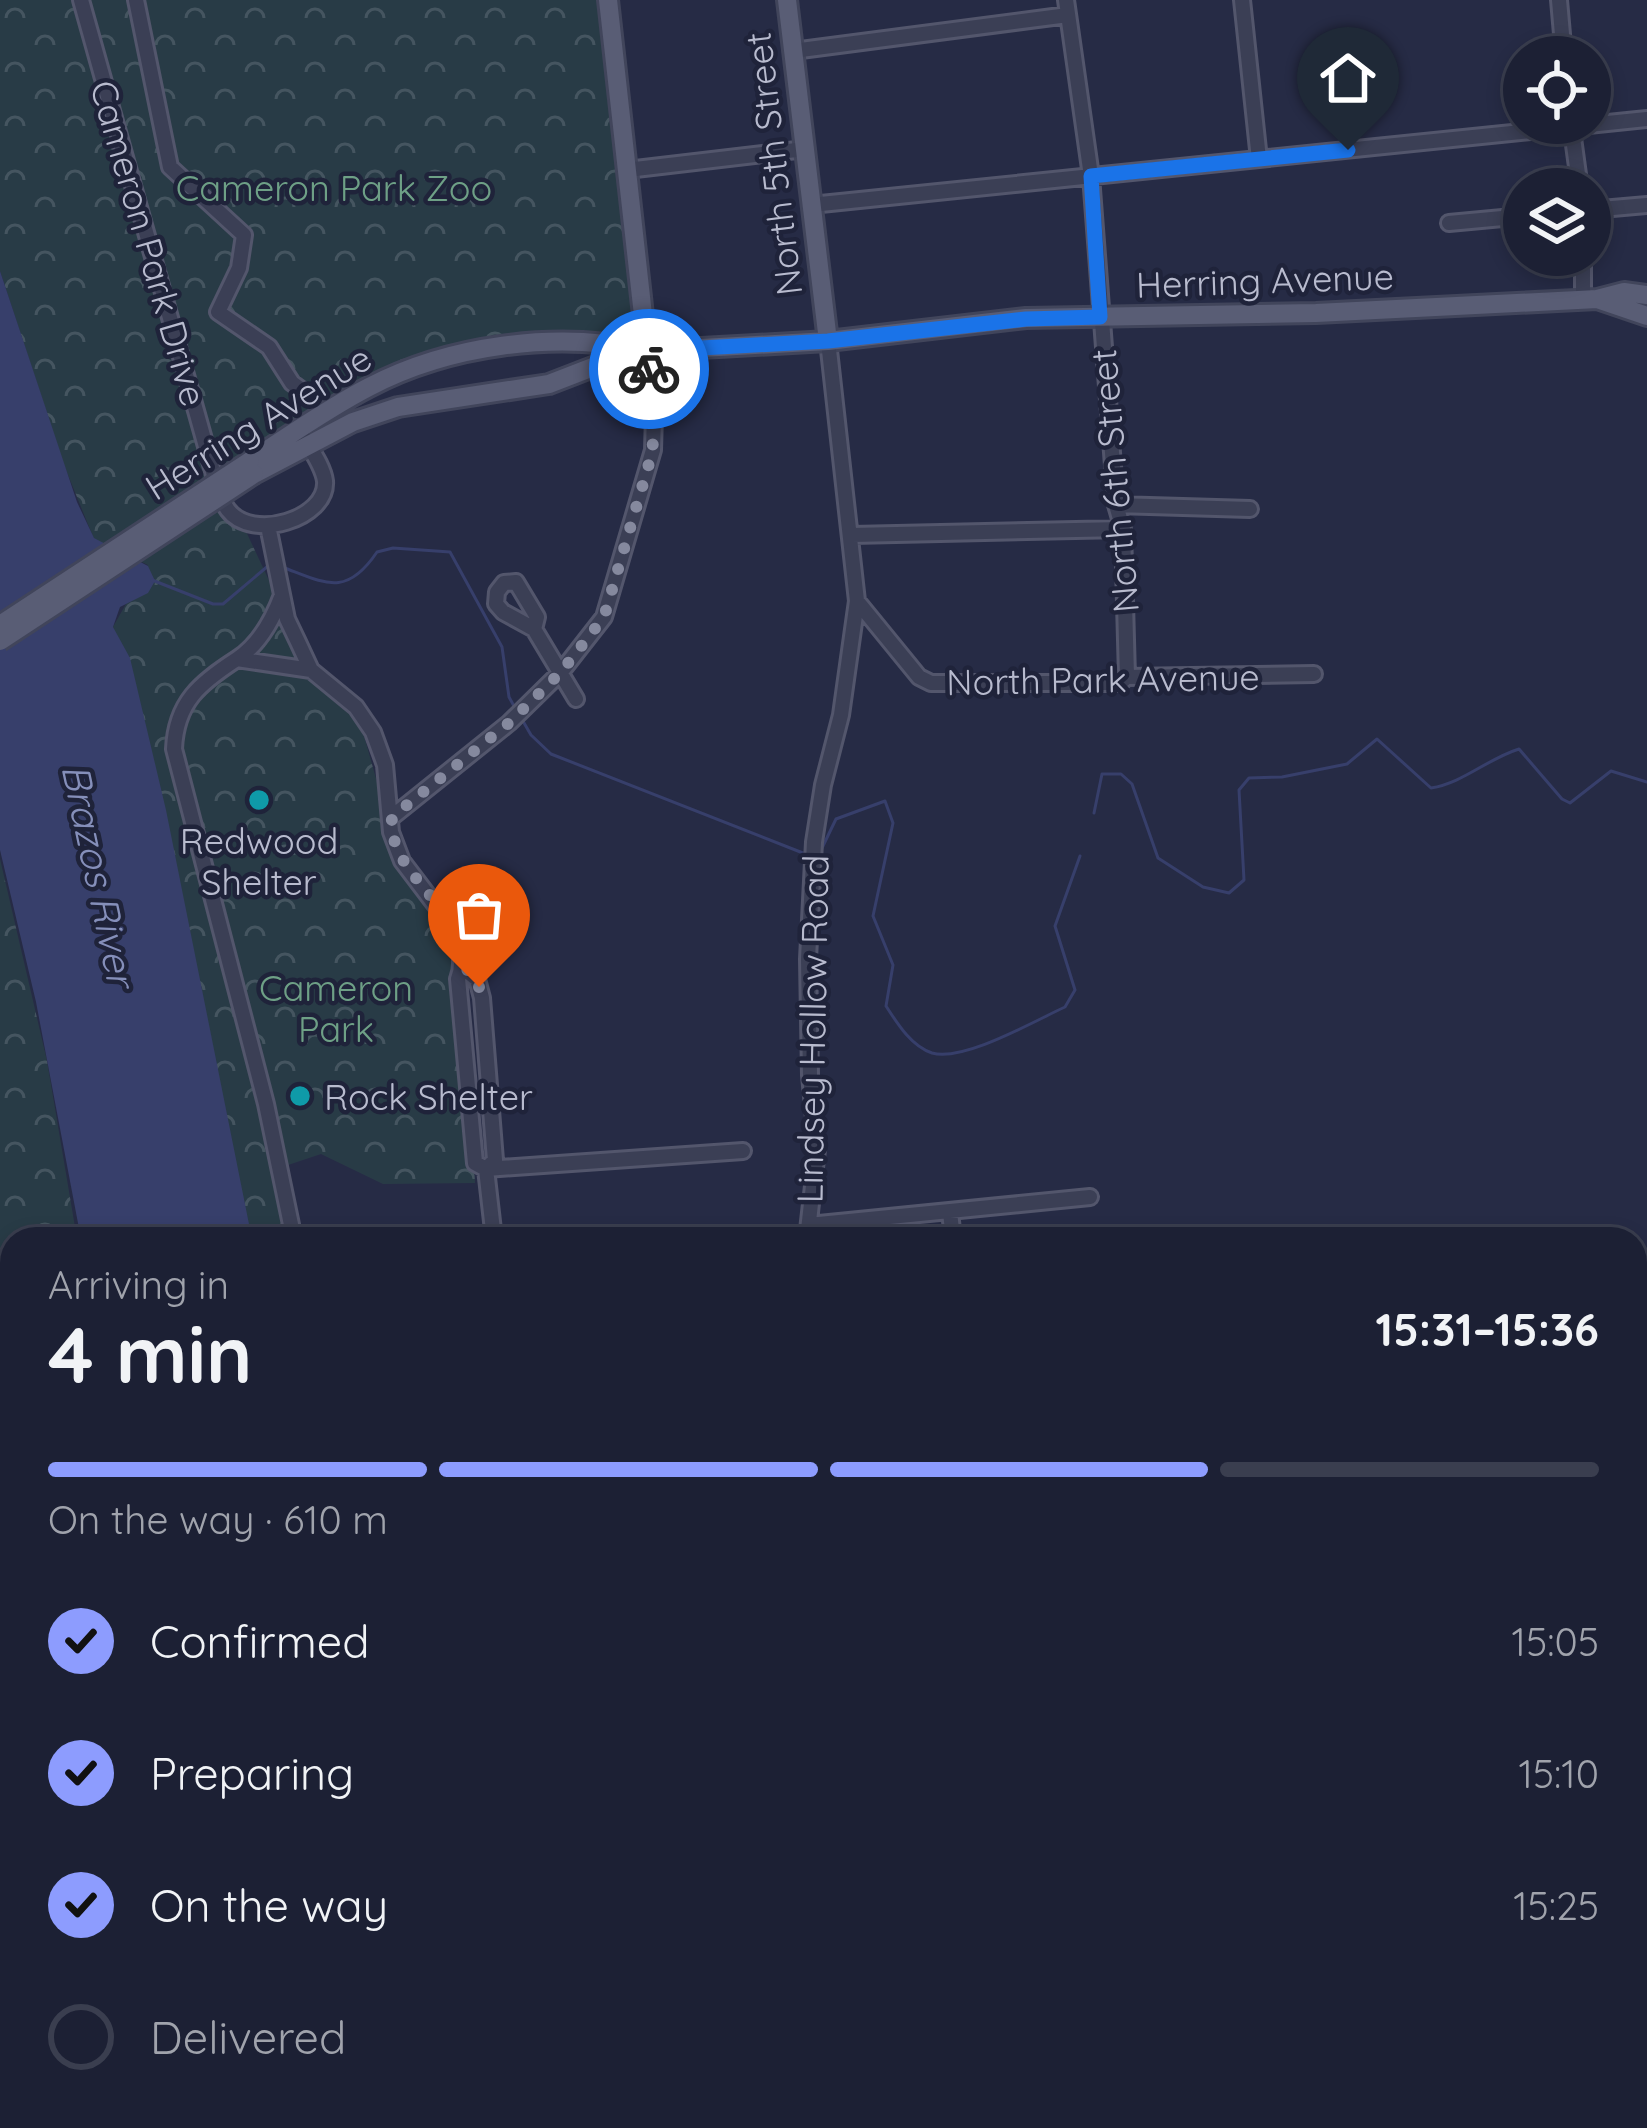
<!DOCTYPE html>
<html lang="en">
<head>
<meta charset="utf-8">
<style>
  body { margin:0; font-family:Quicksand,sans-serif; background:#292d40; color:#f1f3f6; height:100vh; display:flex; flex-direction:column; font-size:45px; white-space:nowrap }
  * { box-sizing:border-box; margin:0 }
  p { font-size:39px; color:#a0a3ac }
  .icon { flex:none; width:66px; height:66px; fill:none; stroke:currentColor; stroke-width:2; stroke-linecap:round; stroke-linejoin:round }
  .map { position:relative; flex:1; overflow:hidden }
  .sheet { position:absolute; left:0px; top:1227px; width:1647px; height:903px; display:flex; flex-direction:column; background:#1c2034; border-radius:36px 36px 0 0; box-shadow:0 6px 18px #0003,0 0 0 3px #3a3e4f }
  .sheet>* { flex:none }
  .tools { position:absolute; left:1503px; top:36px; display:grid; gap:24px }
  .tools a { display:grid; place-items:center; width:108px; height:108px; border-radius:50%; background:#1c2034; box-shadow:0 6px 18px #0003,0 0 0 3px #3a3e4f; font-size:60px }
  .pin { position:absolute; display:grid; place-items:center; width:102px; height:102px; color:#fff; margin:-123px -51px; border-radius:50% 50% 50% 0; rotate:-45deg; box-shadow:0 0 12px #0007 }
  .pin .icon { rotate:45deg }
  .courier { position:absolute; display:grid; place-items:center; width:120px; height:120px; margin:-60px; border:9px solid #1a73e8; border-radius:50%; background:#fff; color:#222; box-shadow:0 3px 15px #0007 }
  .head em { font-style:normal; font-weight:700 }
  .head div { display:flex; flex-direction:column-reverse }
  .head { display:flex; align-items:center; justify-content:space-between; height:204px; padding:0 48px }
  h1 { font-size:78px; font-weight:700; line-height:90px }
  .bar { display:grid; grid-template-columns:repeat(4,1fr); gap:18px 12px; align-content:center; height:144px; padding:0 48px }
  .bar i { height:15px; border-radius:9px; background:#3a3e4f }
  .bar .selected { background:#8d9cfe }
  .bar p { grid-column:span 4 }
  ol { padding:0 48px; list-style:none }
  li { display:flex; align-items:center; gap:36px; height:132px }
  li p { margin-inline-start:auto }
  li .icon { padding:12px; border-radius:50%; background:#8d9cfe; color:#111; stroke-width:4 }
  li:last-child { color:#a0a3ac }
  li i { width:66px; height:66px; border:6px solid #3a3e4f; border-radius:50% }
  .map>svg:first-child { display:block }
  .forest { fill:url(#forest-crowns) }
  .water { fill:#373f6b }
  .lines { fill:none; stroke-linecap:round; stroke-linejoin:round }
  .stream { stroke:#373f6b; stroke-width:3 }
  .minor-casing { stroke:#53566c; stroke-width:20 }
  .major-casing { stroke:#41455b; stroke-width:24 }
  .minor { stroke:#3b3f55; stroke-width:14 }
  .major { stroke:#595d75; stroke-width:18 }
  .major-bridge-casing { stroke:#41455b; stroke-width:24; stroke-linecap:butt }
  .major-bridge { stroke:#595d75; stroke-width:18 }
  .done { stroke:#85899e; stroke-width:12; stroke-dasharray:0 21.6 }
  .route { stroke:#1a73e8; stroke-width:15 }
  .culture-dot { fill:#0f9aa8; stroke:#1f233a; stroke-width:4.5 }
  .labels { text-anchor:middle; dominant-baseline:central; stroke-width:9; stroke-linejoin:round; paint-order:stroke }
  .street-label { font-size:36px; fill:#b8bbce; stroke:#1f233a }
  .park-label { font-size:36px; fill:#6ea086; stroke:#1f233a }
  .poi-label { font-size:36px; fill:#b8bbce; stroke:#1f233a }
  .water-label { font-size:39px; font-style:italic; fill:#858fba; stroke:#1f233a }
</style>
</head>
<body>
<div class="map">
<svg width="1647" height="2128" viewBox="0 0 1647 2128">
  <defs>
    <pattern id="forest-crowns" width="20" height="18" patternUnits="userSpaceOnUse" patternTransform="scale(3)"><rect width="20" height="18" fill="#283b46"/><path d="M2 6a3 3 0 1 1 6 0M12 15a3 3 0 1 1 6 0" fill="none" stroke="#455560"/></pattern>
  </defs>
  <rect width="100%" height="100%" fill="#262b45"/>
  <path class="forest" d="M0,0H601L635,332L473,343L218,472L298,642L356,707L391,832L463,968L475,1183L383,1184L321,1154L279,1168L293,1239H251L145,724L113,627L148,565L94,539L64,465L0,271Z
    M0,859L47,1061L77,1239H12V2118H208L209,2128H0Z
    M366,2118H985L988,2128H367Z"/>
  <path class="water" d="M0,271L77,502L94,538L148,566L155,581L148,593L120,607L113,627L130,658L166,810L252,1239H81L36,1002L0,850Z
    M208,2118H361V2128H209Z"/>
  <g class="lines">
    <path class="stream" d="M282,567C325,583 346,598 377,552L393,548L450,552L502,647L509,697L515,708
      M152,580L213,604H223L268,566
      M520,716L531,735L551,754L808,855
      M1094,813L1102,774H1121L1132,784L1158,858L1203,887L1229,893L1244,880L1239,790L1249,778L1282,777L1347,764L1377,739L1431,788C1463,783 1487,759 1519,749L1562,799L1570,803L1611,771L1647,782
      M822,848L836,819L885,801L893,823L873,916L893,965L886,1006C897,1023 911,1046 932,1053C964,1062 1034,1021 1065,1007L1075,990L1055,926L1080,856"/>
    <g class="minor-casing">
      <path id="minor" d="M81,0L214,475C218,486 221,501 228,510C252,542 328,519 325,481C323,466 311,450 304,438
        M136,0L170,167L244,235L239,268L218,312L269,347L292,383L307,394
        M1066,0L1091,176L1116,505L1123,529L1127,677
        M1242,0L1259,159
        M1559,0L1564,57
        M793,51L1068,15
        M1571,123L1580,189
        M627,170L805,149
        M811,205L1647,119
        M1590,210L1647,205
        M1449,223L1524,216
        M1583,300V255
        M1116,505L1250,509
        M268,526L287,619L298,642L311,670L356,707L373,732L385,765L391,832L402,861L452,927C459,944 465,962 458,979L475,1163L486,1169L494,1239
        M852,535L1123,529
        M282,595C273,619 260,644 237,659C200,683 176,702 174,749L266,1104L294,1239
        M857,601L919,677L931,683H1120L1127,677L1314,674
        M534,629L537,617L516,582L504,583L497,592L496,604L503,612L534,629L576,699
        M237,659L311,670
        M392,817L509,723L561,672L604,617L653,450L654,415L647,351
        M463,968L477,979L482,998L495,1160L486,1169
        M486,1169L743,1151
        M950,1212L953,1239
        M809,1225L1090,1197
        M807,1239L817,1150L810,1075L808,959L814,842L823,785L841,715L857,601L828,341
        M1635,1721L1647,1720
        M1640,1986L1637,2037L1646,2128
        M993,2118L995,2128
        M1209,2118L1215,2128
        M1144,2128L1164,2118
        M1415,2128L1417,2118"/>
    </g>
    <g class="major-casing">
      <path id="major" d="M608,0L647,351
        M787,0L828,341
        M1597,299L1647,316
        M250,461C289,436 328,408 369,387C449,345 555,331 643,350
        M254,474L353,422L398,407L549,384L611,360L647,351L828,341L1026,318L1316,313L1597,299L1624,292L1647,295"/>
    </g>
    <use href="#minor" class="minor"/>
    <use href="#major" class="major"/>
    <g class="major-bridge-casing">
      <path id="major-bridge" d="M0,625L250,461
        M0,641L254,474"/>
    </g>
    <use href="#major-bridge" class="major-bridge"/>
  </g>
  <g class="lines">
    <path class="done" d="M479,987L472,972L463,968C460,955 459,942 454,931C436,891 388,864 392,817L509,723L561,672L604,617L653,450L649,369"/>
    <path class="route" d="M649,369L647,351L828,341L1026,319L1100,317L1091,176L1348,150"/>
  </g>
  <g class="culture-dot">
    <circle cx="259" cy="800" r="12"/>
    <circle cx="300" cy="1096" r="12"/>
  </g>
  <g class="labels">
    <g class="street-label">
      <text transform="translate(773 164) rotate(-97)">North 5th Street</text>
      <text transform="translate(149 243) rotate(74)">Cameron Park Drive</text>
      <text transform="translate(1265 280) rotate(-2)">Herring Avenue</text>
      <text transform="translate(258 422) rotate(-32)">Herring Avenue</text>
      <text transform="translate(1114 481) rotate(-95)">North 6th Street</text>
      <text transform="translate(1103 679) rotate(-1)">North Park Avenue</text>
      <text transform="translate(812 1029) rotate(-89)">Lindsey Hollow Road</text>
    </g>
    <g class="park-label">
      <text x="334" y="187">Cameron Park Zoo</text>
      <text x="336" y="987">Cameron<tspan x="336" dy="41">Park</tspan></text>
    </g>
    <g class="poi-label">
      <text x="259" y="840">Redwood<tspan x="259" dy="41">Shelter</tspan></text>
      <text x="324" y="1096" text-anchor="start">Rock Shelter</text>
    </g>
    <g class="water-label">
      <text transform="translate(99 875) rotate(78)">Brazos River</text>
    </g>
  </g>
</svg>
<div class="tools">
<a><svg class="icon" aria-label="locate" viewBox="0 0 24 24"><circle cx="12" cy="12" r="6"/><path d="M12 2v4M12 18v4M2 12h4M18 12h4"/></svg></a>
<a><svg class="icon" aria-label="layers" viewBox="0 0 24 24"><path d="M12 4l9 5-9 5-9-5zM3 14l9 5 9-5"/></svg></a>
</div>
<div class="pin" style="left:479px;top:987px;background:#ea580c"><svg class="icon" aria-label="bag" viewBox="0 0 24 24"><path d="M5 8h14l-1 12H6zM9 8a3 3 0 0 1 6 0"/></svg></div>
<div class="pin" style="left:1348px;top:150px;background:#1f2937"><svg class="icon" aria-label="home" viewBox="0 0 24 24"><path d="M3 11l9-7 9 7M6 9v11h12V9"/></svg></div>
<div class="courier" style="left:649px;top:369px"><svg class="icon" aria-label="bike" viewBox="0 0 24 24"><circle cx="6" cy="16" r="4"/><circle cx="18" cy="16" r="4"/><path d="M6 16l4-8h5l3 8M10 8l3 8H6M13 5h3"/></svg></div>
<section class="sheet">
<div class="head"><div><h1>4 min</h1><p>Arriving in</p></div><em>15:31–15:36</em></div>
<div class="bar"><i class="selected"></i><i class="selected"></i><i class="selected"></i><i></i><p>On the way · 610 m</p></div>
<ol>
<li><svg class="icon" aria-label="check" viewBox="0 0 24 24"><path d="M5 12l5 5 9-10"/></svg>Confirmed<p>15:05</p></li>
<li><svg class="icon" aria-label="check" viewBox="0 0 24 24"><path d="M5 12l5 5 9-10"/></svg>Preparing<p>15:10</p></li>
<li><svg class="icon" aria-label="check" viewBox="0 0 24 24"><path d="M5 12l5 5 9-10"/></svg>On the way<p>15:25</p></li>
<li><i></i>Delivered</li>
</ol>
</section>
</div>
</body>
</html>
